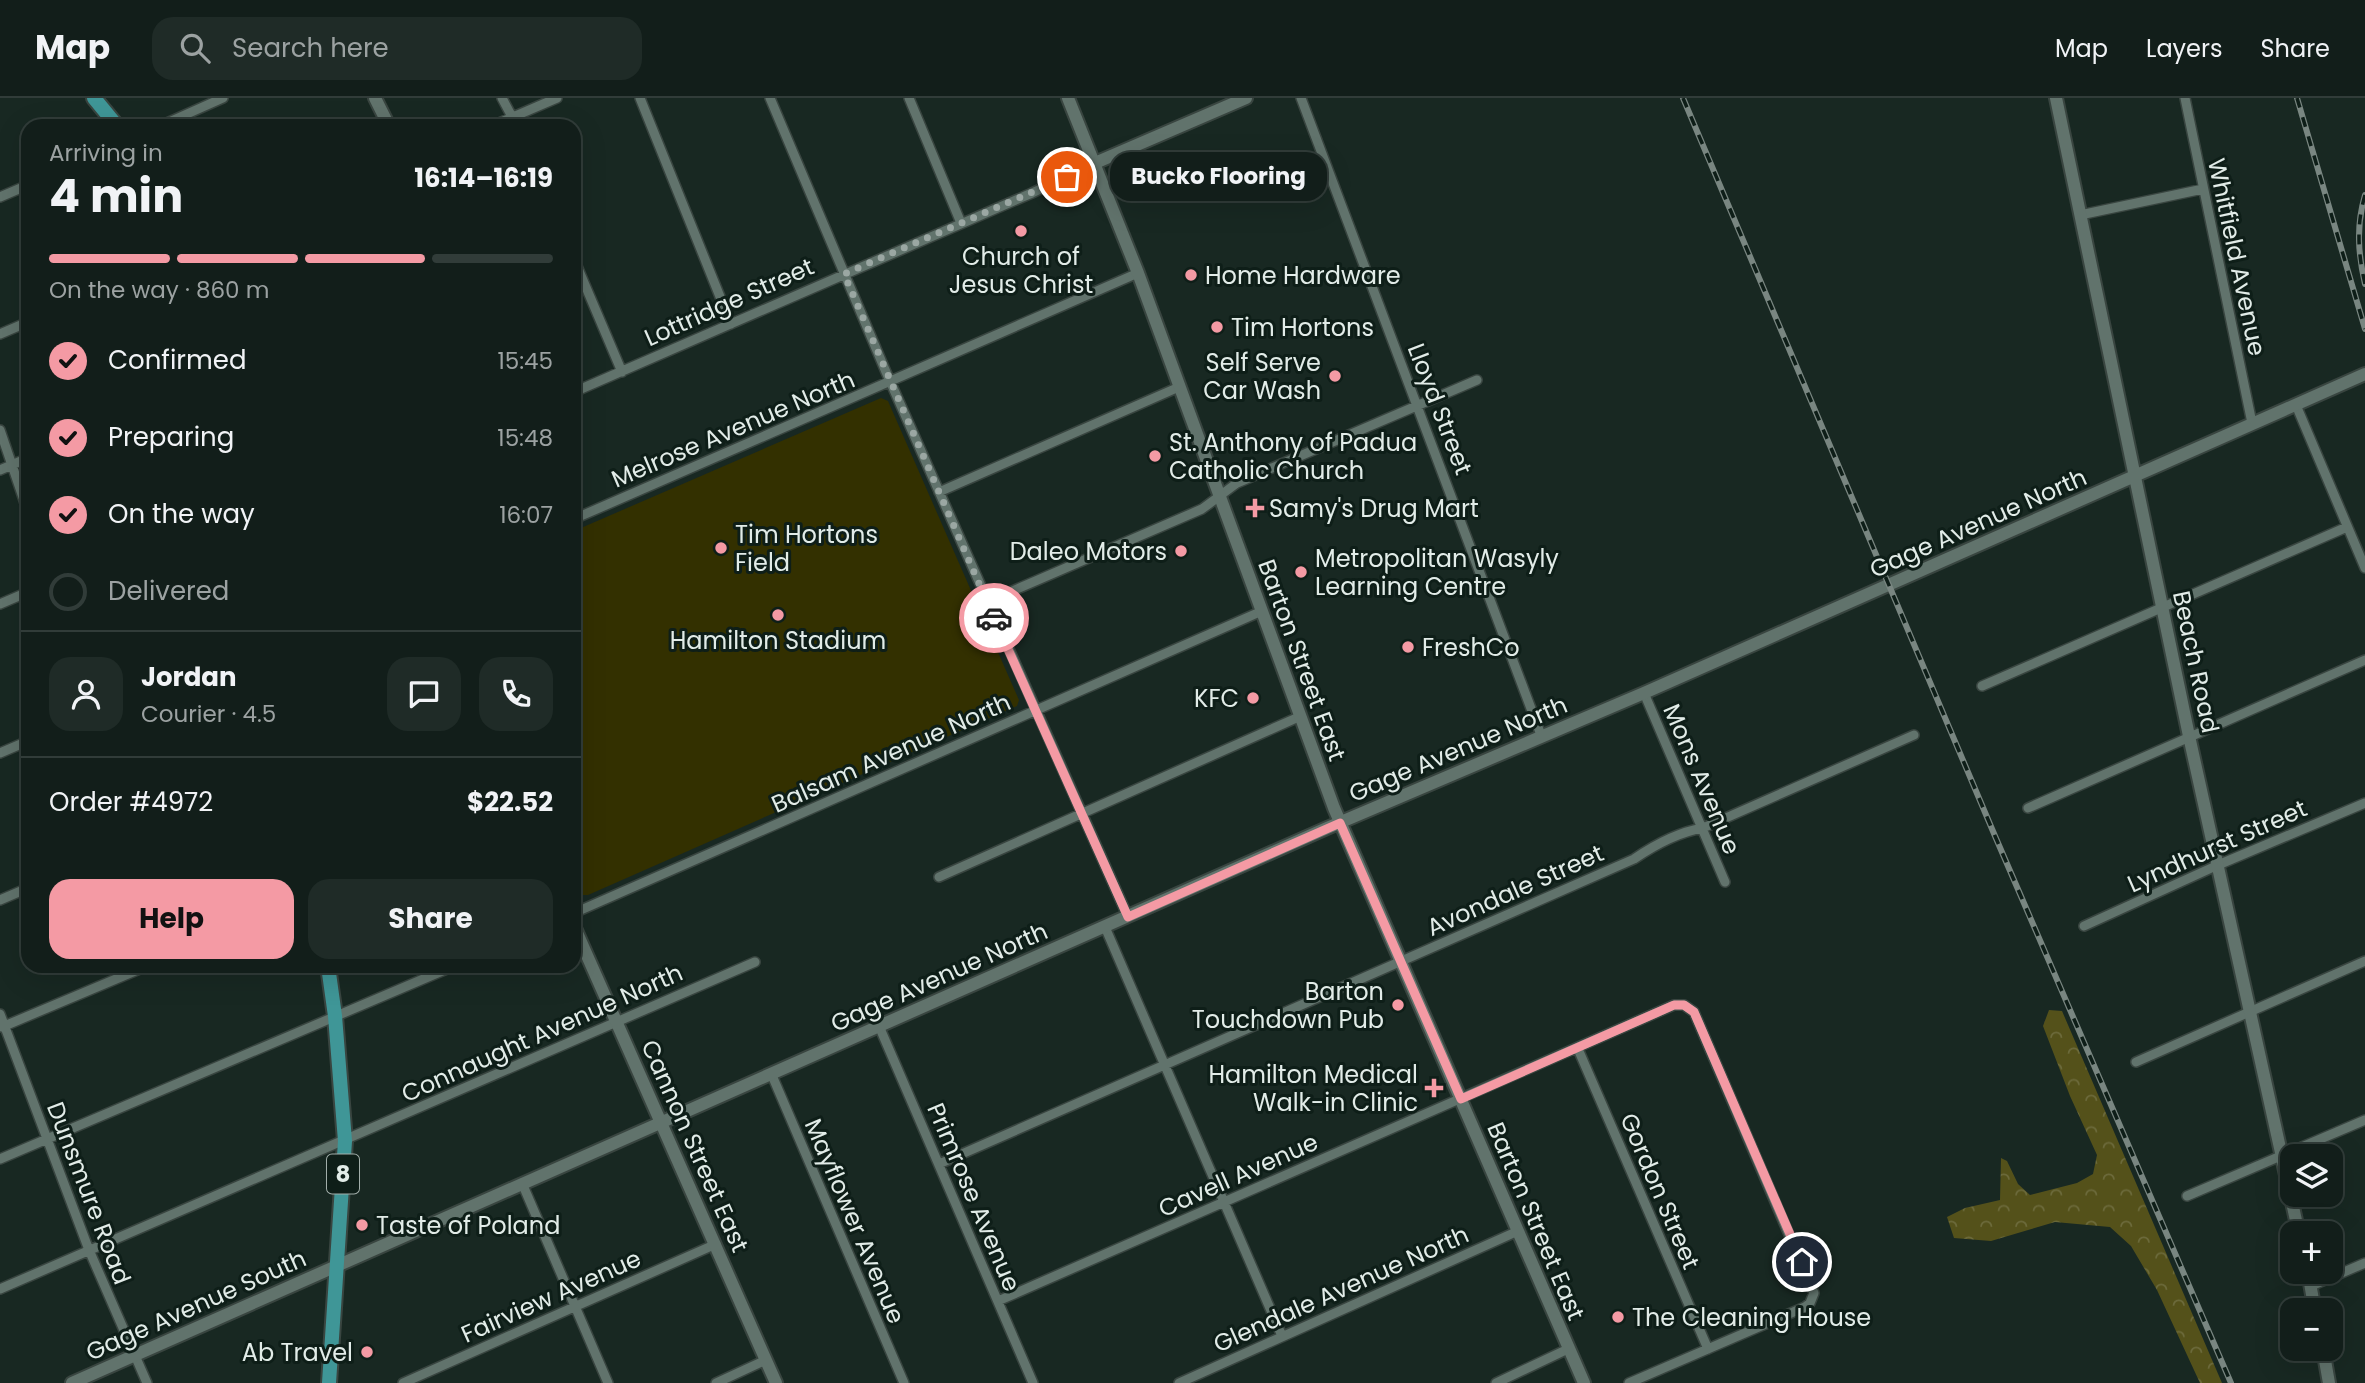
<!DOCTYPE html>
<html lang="en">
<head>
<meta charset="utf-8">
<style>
  body { margin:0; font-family:Poppins,sans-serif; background:#1f2b27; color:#f1f3f6; height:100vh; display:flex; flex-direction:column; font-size:26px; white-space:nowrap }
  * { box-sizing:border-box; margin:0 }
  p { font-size:23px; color:#9ca2a2 }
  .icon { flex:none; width:38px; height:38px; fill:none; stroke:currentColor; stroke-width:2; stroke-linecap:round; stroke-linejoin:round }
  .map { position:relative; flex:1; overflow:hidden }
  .panel { position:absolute; left:21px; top:21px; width:560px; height:854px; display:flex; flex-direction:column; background:#121e1a; border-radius:21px; box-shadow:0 7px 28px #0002,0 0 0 2px #313c39 }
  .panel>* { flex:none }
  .fabs { position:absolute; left:2280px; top:1046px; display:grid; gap:14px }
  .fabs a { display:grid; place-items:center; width:63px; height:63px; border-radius:14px; background:#121e1a; box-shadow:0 7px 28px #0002,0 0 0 2px #313c39; font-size:35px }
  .pin { position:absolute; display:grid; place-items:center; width:60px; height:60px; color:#fff; margin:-30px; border:4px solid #fff; border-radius:50%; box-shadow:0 2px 7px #0007 }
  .courier { position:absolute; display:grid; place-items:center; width:70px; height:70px; margin:-35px; border:5px solid #f49aa4; border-radius:50%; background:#fff; color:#222; box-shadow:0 2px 9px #0007 }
  .bubble { position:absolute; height:49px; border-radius:21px; background:#121e1a; box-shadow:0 7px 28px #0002,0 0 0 2px #313c39; font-size:23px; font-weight:700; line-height:49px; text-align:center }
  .headline em { font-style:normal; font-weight:700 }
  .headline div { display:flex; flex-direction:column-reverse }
  .headline { display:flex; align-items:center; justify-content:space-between; height:119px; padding:0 28px }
  h1 { font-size:46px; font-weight:700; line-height:52px }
  .bar { display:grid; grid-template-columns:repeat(4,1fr); gap:10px 7px; align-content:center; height:84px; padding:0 28px }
  .bar i { height:9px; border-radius:5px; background:#313c39 }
  .bar .active { background:#f49aa4 }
  .bar p { grid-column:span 4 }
  .line { display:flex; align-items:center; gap:18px; padding:0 28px; border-top:2px solid #313c39 }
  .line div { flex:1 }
  .round { display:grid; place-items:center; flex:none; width:74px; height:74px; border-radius:21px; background:#1f2b27 }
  ol { padding:0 28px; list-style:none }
  li { display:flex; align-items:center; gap:21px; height:77px }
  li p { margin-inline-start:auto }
  li .icon { padding:7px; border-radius:50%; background:#f49aa4; color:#111; stroke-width:4 }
  li:last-child { color:#9ca2a2 }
  li i { width:38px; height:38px; border:4px solid #313c39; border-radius:50% }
  .cta { display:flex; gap:14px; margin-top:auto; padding:14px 28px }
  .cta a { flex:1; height:80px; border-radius:21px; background:#f49aa4; color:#111; font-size:28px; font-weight:700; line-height:80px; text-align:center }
  .cta a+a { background:#1f2b27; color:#f1f3f6 }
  header { display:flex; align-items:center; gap:42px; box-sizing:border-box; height:98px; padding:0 35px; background:#121e1a; border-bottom:2px solid #313c39 }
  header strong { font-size:33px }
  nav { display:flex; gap:38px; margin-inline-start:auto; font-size:24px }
  .search { width:490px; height:63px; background:#1f2b27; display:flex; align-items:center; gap:18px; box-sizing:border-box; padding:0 24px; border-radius:21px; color:#9ca2a2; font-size:26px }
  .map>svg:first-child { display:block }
  .forest { fill:url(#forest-crowns) }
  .garden { fill:#333000 }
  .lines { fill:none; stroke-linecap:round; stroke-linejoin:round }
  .street-casing { stroke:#394540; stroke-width:12 }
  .secondary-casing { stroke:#394540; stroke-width:16 }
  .primary-casing { stroke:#394540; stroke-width:18 }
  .street { stroke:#61736c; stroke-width:9 }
  .secondary { stroke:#61736c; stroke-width:12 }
  .primary { stroke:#3f9697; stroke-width:14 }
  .rail-casing { stroke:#798681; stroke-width:6 }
  .rail { stroke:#0e1e18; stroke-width:3.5; stroke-dasharray:10; stroke-linecap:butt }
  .done { stroke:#9ba7a3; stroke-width:7; stroke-dasharray:0 12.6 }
  .route { stroke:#f49aa4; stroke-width:9 }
  .poi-dot { fill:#f49aa4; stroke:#0e1e18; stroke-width:2.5 }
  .labels { text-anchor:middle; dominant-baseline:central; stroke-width:6; stroke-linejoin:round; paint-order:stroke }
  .shield { fill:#0e1e18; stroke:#a2aeaa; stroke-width:2 }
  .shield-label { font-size:23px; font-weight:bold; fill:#e2ece8 }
  .poi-label { font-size:24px; fill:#e2ece8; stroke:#0e1e18; text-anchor:start }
  .street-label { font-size:24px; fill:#e2ece8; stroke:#0e1e18 }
</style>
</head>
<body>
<header>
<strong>Map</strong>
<div class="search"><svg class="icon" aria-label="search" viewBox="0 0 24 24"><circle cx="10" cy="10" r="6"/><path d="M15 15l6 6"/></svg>Search here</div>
<nav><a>Map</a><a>Layers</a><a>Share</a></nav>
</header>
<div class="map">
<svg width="2365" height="1285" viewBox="0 0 2365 1285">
  <defs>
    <pattern id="forest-crowns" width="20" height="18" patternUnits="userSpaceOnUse" patternTransform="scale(1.75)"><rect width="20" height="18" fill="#54511a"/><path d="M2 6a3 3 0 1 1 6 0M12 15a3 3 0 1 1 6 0" fill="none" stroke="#6c6a3b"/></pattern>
  </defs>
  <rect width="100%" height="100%" fill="#182822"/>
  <path class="forest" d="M2049,912L2062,913L2222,1285H2200L2157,1192L2131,1148L2110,1129L2055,1124L1991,1143L1954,1140L1947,1119L1965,1110L2000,1102L2001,1060L2007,1063L2018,1086L2030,1097L2077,1085L2093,1076L2097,1057L2070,998L2043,928Z"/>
  <path class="garden" d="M881,300L888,303L1019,602L1017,608L588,797H580L574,789V433Z"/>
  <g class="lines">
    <g class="street-casing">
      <path id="street" d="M502,0L517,28
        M640,0L731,226
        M770,0L886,274L1128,819
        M909,0L961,125
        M1301,0L1541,637
        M2185,0L2252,325
        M160,28L223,0
        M492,28L557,0
        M0,99L28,87
        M2080,117L2203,91
        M574,161L622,274
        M0,236L28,224
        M574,294L1032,95L1095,65
        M2296,307L2365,470
        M0,332L28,414
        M0,372L28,360
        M939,394L1179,289
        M574,421L1138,175
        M987,504L1202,411L1237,385L1477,282
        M0,506L28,494
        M1982,588L2347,429
        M1644,595L1725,784
        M0,655L28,643
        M2028,710L2365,562
        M939,779L1301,618
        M0,802L28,790
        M574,815L1262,513
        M2084,828L2218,767L2365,705
        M1105,829L1282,1238
        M0,916L89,1152L147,1285
        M879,928L1033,1285
        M2,929L147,868
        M1578,951L1708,1251
        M2136,964L2365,863
        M771,975L904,1285
        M0,1061L454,868
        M939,1066L1634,761C1653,748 1679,734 1703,730L1914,637
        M522,1085L608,1285
        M2187,1098L2365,1022
        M2311,1188L2365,1165
        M0,1191L755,864
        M998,1203L1674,907H1684L1694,914L1814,1195L1810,1205L1805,1209L1629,1285
        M403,1285L716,1146
        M716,1285L766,1262
        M1179,1285L1518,1133
        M1496,1285L1568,1251"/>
    </g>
    <g class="secondary-casing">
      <path id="secondary" d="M375,0L389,28
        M1068,0L1138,175L1334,710L1584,1285
        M2056,0L2189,638L2299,1136
        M1095,65L1246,0
        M574,828L776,1285
        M2308,1174L2315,1213
        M2323,1251L2329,1285
        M72,1285L1327,730L1644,595L2365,276"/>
    </g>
    <g class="primary-casing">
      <path id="primary" d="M94,0L117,28
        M328,868L335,918L345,1043L329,1285"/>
    </g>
    <use href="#street" class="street"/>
    <use href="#secondary" class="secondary"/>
    <use href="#primary" class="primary"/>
    <g class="rail-casing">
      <path id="rail" d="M1683,0L1995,738L2231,1285
        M2297,0L2365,231
        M2365,97C2356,128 2358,155 2365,186"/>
    </g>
    <use href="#rail" class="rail"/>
  </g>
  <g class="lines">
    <path class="done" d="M994,520L844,176L1067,79"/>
    <path class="route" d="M994,520L1128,819L1340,725L1461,1001L1674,907H1684L1694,914L1802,1164"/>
  </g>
  <g class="poi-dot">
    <circle cx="1021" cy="133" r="7"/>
    <circle cx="1191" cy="177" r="7"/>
    <circle cx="1217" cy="229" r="7"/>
    <circle cx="1335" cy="278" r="7"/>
    <circle cx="1155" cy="358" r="7"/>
    <path d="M1251.5 399.5h7v7h7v7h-7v7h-7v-7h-7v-7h7z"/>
    <circle cx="721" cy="450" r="7"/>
    <circle cx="1181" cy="453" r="7"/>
    <circle cx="1301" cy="474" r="7"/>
    <circle cx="778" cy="517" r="7"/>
    <circle cx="1408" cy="549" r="7"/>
    <circle cx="1253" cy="600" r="7"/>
    <circle cx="1398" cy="907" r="7"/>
    <path d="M1430.5 979.5h7v7h7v7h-7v7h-7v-7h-7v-7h7z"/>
    <circle cx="362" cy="1127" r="7"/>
    <circle cx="1618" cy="1219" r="7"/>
    <circle cx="367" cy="1254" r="7"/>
  </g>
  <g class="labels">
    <rect class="shield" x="327" y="1056.5" width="32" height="39" rx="5"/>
    <g class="shield-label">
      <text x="343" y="1076">8</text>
    </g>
    <g class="poi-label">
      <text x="1021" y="158" text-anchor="middle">Church of<tspan x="1021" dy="28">Jesus Christ</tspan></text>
      <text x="1205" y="177">Home Hardware</text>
      <text x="1231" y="229">Tim Hortons</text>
      <text x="1321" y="264" text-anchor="end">Self Serve<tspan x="1321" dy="28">Car Wash</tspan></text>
      <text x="1169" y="344">St. Anthony of Padua<tspan x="1169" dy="28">Catholic Church</tspan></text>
      <text x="1269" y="410">Samy's Drug Mart</text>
      <text x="735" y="436">Tim Hortons<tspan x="735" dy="28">Field</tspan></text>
      <text x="1167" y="453" text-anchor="end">Daleo Motors</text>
      <text x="1315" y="460">Metropolitan Wasyly<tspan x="1315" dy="28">Learning Centre</tspan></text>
      <text x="778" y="542" text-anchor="middle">Hamilton Stadium</text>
      <text x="1422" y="549">FreshCo</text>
      <text x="1239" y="600" text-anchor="end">KFC</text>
      <text x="1384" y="893" text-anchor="end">Barton<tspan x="1384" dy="28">Touchdown Pub</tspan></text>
      <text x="1418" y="976" text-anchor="end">Hamilton Medical<tspan x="1418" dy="28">Walk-in Clinic</tspan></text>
      <text x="376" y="1127">Taste of Poland</text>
      <text x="1632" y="1219">The Cleaning House</text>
      <text x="353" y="1254" text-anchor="end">Ab Travel</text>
    </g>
    <g class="street-label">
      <text transform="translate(2237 159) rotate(78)">Whitfield Avenue</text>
      <text transform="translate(729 204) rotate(-24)">Lottridge Street</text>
      <text transform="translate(1440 311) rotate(69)">Lloyd Street</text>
      <text transform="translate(733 331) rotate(-23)">Melrose Avenue North</text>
      <text transform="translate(1978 425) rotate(-24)">Gage Avenue North</text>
      <text transform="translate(1302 562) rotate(70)">Barton Street East</text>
      <text transform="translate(2196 564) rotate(78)">Beach Road</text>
      <text transform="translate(1458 651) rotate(-23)">Gage Avenue North</text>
      <text transform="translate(891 655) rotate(-24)">Balsam Avenue North</text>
      <text transform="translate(1702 681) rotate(67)">Mons Avenue</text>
      <text transform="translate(2217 748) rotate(-24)">Lyndhurst Street</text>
      <text transform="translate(1515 792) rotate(-24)">Avondale Street</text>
      <text transform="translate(939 879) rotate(-24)">Gage Avenue North</text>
      <text transform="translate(542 935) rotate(-24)">Connaught Avenue North</text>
      <text transform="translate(695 1048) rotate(66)">Cannon Street East</text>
      <text transform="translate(1238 1077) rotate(-24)">Cavell Avenue</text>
      <text transform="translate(1660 1093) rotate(67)">Gordon Street</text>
      <text transform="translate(89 1095) rotate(69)">Dunsmure Road</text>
      <text transform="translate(974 1099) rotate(67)">Primrose Avenue</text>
      <text transform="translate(855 1123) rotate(67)">Mayflower Avenue</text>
      <text transform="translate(1536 1123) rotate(67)">Barton Street East</text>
      <text transform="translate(1341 1191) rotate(-24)">Glendale Avenue North</text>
      <text transform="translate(551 1198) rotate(-24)">Fairview Avenue</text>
      <text transform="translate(196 1207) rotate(-24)">Gage Avenue South</text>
    </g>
  </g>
</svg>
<div class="fabs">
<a><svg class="icon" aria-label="layers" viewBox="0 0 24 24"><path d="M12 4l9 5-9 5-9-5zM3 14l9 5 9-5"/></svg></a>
<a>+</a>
<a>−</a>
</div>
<div class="pin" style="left:1067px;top:79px;background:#ea580c"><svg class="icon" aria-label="bag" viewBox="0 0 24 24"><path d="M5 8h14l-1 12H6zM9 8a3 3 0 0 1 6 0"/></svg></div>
<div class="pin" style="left:1802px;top:1164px;background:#1f2937"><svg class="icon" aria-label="home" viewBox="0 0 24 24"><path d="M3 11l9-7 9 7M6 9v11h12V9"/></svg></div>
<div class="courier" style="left:994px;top:520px"><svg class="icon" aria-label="car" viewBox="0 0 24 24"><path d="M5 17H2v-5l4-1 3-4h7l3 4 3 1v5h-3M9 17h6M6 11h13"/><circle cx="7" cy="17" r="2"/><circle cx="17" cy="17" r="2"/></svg></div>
<div class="bubble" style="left:1110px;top:54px;width:217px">Bucko Flooring</div>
<section class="panel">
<div class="headline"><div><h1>4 min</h1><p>Arriving in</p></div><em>16:14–16:19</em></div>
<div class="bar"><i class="active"></i><i class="active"></i><i class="active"></i><i></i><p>On the way · 860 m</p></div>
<ol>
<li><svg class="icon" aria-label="check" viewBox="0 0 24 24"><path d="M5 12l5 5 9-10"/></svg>Confirmed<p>15:45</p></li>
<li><svg class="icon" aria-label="check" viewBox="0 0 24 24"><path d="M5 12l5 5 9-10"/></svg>Preparing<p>15:48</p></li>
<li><svg class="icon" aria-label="check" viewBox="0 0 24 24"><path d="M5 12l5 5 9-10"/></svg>On the way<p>16:07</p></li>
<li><i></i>Delivered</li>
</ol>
<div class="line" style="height:126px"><a class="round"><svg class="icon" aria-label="person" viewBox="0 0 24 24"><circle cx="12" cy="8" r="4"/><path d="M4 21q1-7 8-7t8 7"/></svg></a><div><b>Jordan</b><p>Courier · 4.5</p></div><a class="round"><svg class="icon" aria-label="chat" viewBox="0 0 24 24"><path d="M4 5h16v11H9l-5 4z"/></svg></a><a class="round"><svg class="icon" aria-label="phone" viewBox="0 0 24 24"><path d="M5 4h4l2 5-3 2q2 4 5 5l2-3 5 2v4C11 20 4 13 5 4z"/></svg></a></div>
<div class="line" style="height:91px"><div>Order #4972</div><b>$22.52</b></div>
<div class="cta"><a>Help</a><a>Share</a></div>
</section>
</div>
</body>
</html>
